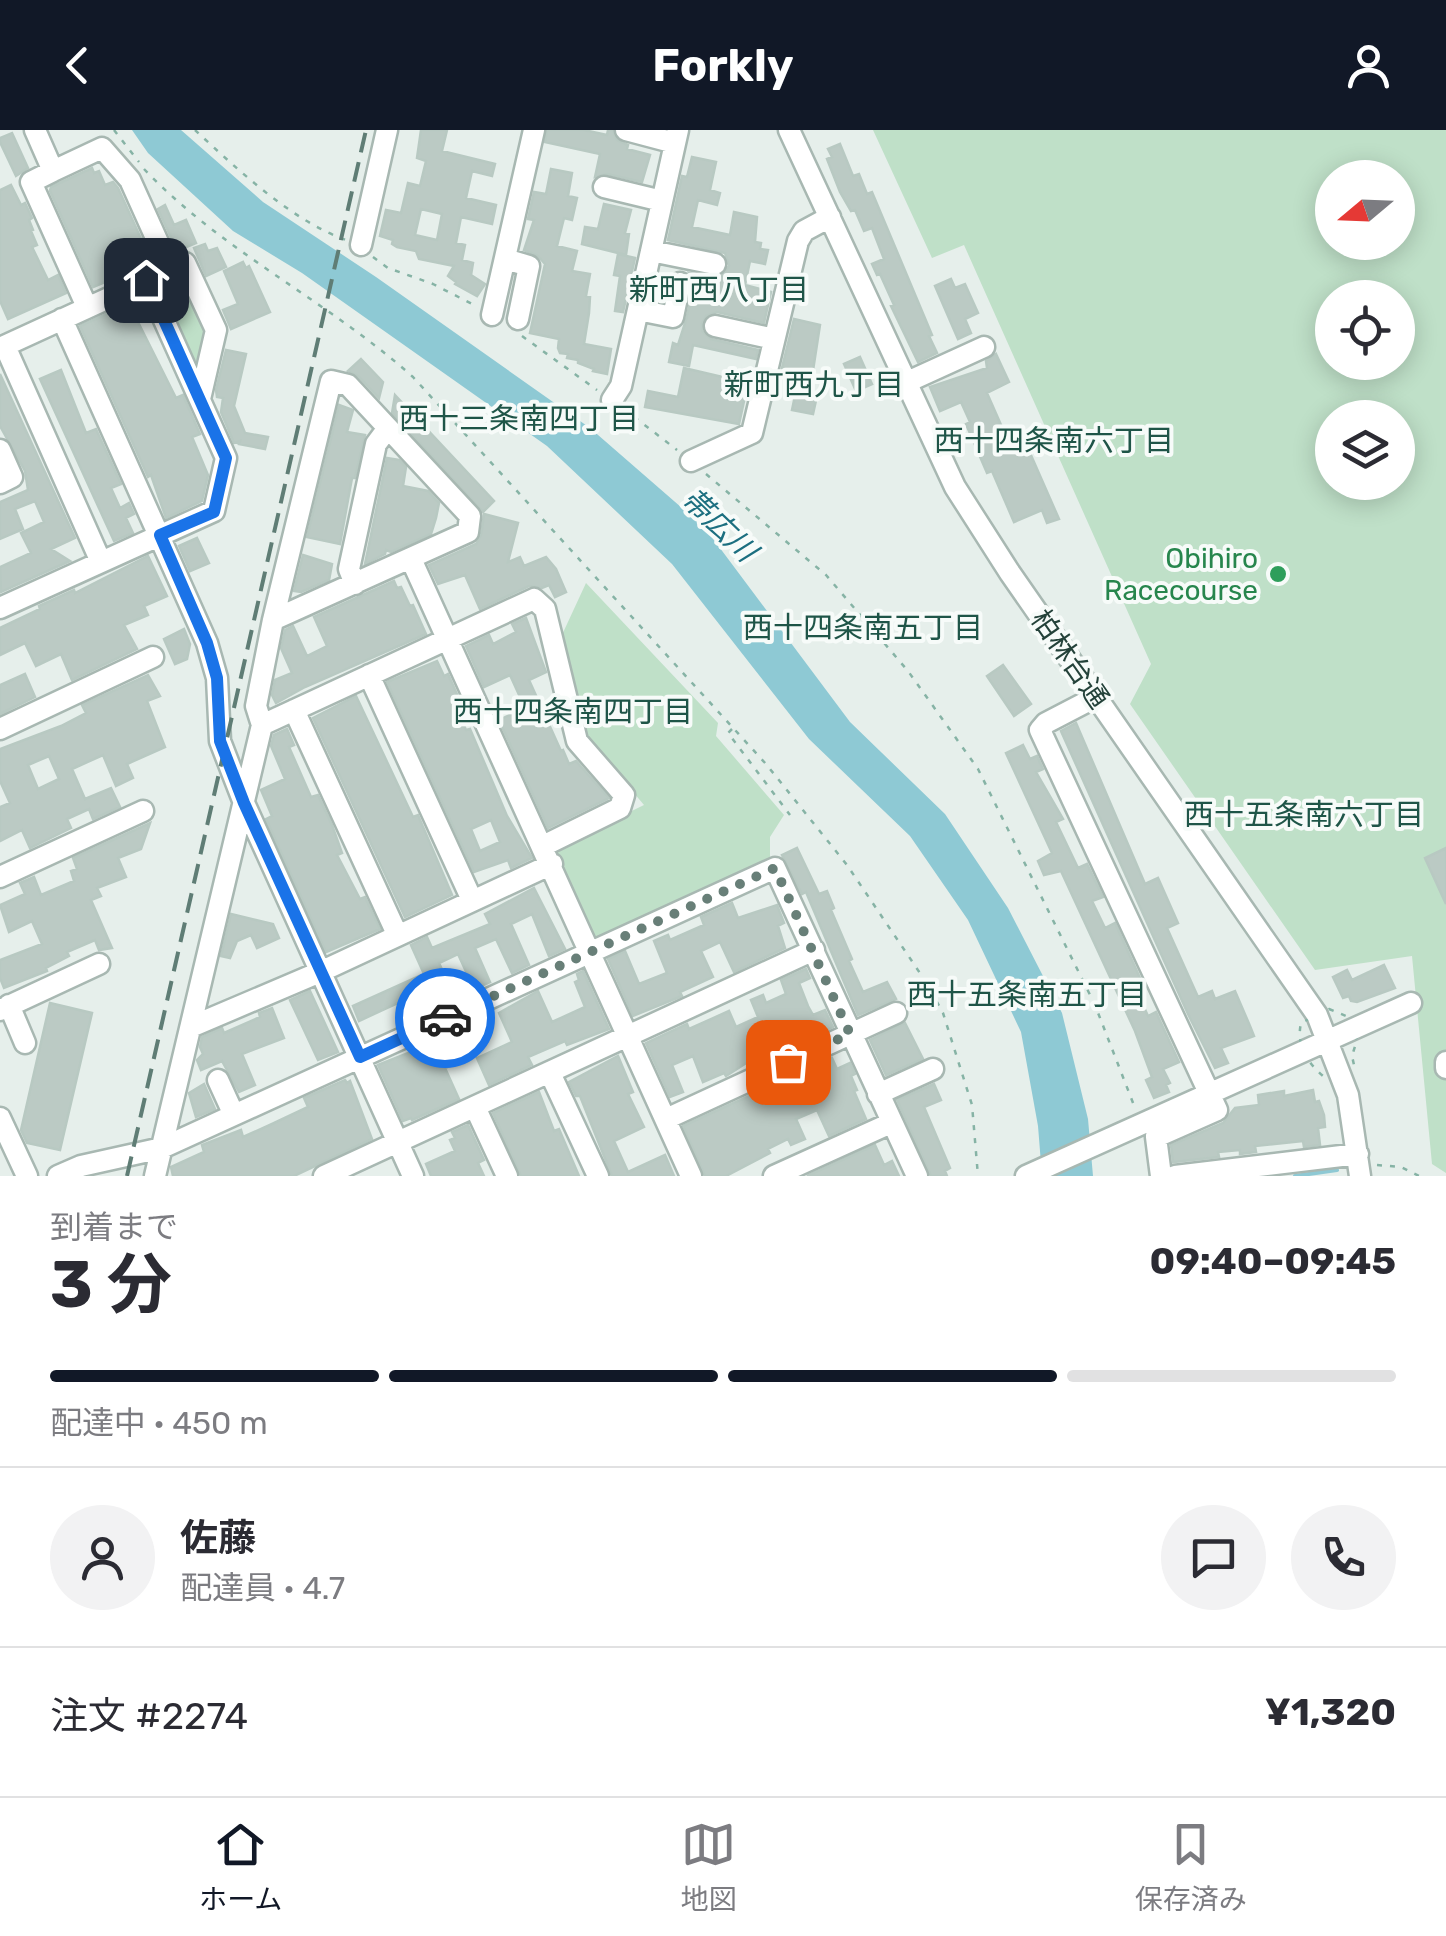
<!DOCTYPE html>
<html lang="ja">
<head>
<meta charset="utf-8">
<style>
  body { margin:0; font-family:Rubik,"Noto Sans JP",sans-serif; background:#f2f2f3; color:#2b2b33; height:100vh; display:flex; flex-direction:column; font-size:38px; white-space:nowrap }
  * { box-sizing:border-box; margin:0 }
  p { font-size:32px; color:#7c7c81 }
  .icon { flex:none; width:55px; height:55px; fill:none; stroke:currentColor; stroke-width:2; stroke-linecap:round; stroke-linejoin:round }
  .map { position:relative; height:1046px; overflow:hidden }
  .panel { display:flex; flex-direction:column; background:#fff; flex:1 }
  .panel>* { flex:none }
  .needle { width:65px; rotate:251deg }
  .fabs { position:absolute; left:1315px; top:30px; display:grid; gap:20px }
  .fabs a { display:grid; place-items:center; width:100px; height:100px; border-radius:50%; background:#fff; box-shadow:0 5px 25px #0003; font-size:50px }
  .pin { position:absolute; display:grid; place-items:center; width:85px; height:85px; color:#fff; margin:-42px; border-radius:20px; box-shadow:0 5px 15px #0006 }
  .courier { position:absolute; display:grid; place-items:center; width:100px; height:100px; margin:-50px; border:8px solid #1a73e8; border-radius:50%; background:#fff; color:#222; box-shadow:0 2px 12px #0007 }
  .head em { font-style:normal; font-weight:700 }
  .head div { display:flex; flex-direction:column-reverse }
  .head { display:flex; align-items:center; justify-content:space-between; height:170px; padding:0 50px }
  h1 { font-size:65px; font-weight:700; line-height:75px }
  .bar { display:grid; grid-template-columns:repeat(4,1fr); gap:15px 10px; align-content:center; height:120px; padding:0 50px }
  .bar i { height:12px; border-radius:8px; background:#e1e1e2 }
  .bar .active { background:#111827 }
  .bar p { grid-column:span 4 }
  .line { display:flex; align-items:center; gap:25px; padding:0 50px; border-top:2px solid #e1e1e2 }
  .line div { flex:1 }
  .round { display:grid; place-items:center; flex:none; width:105px; height:105px; border-radius:52px; background:#f2f2f3 }
  header { display:flex; justify-content:space-between; align-items:center; height:130px; padding:0 50px; background:#111827; color:#fff; font-size:45px; font-weight:700 }
  .dock { display:flex; justify-content:space-around; align-items:center; height:140px; border-top:2px solid #e1e1e2; background:#fff; font-size:28px; color:#7c7c81 }
  .dock a { display:grid; justify-items:center; gap:5px }
  .dock .active { color:#111827 }
  .map>svg:first-child { display:block }
  .green { fill:#bfe0c8; fill-rule:evenodd }
  .water { fill:#8ec9d4 }
  .lines { fill:none; stroke-linecap:round; stroke-linejoin:round }
  .stream { stroke:#8ec9d4; stroke-width:4 }
  .building { fill:#bbcac4; stroke:#b8c9c2; stroke-width:2.5; fill-rule:evenodd }
  .minor-casing { stroke:#a8b8b2; stroke-width:25 }
  .path { stroke:#86b3a5; stroke-width:2.5; stroke-dasharray:5 8; stroke-linecap:butt }
  .minor { stroke:#fff; stroke-width:20 }
  .rail { stroke:#5f7d75; stroke-width:4; stroke-dasharray:20 10; stroke-linecap:butt }
  .done { stroke:#687f78; stroke-width:10; stroke-dasharray:0 18 }
  .route { stroke:#1a73e8; stroke-width:12 }
  .leisure-dot { fill:#2e9e5b; stroke:#f7fbf9; stroke-width:4 }
  .labels { text-anchor:middle; dominant-baseline:central; stroke-width:8; stroke-linejoin:round; paint-order:stroke }
  .leisure-label { font-size:28px; fill:#27864d; stroke:#f7fbf9; text-anchor:end }
  .street-label { font-size:28px; fill:#24423a; stroke:#f7fbf9 }
  .neighbourhood-label { font-size:30px; fill:#1f5548; stroke:#f7fbf9 }
  .water-label { font-size:30px; font-style:italic; fill:#1c6f80; stroke:#f7fbf9 }
</style>
</head>
<body>
<header><svg class="icon" aria-label="back" viewBox="0 0 24 24"><path d="M15 5l-7 7 7 7"/></svg>Forkly<svg class="icon" aria-label="person" viewBox="0 0 24 24"><circle cx="12" cy="8" r="4"/><path d="M4 21q1-7 8-7t8 7"/></svg></header>
<div class="map">
<svg width="1446" height="1046" viewBox="0 0 1446 1046">
  <rect width="100%" height="100%" fill="#e6efeb"/>
  <path class="green" d="M873,0H1446V1043L1432,1034L1412,826L1315,840L1130,574L1151,534L964,115L932,128ZM1332,48H1398V112H1332ZM1332,168H1398V232H1332ZM1332,288H1398V352H1332Z
    M174,146L184,150L207,203L202,228L190,232L157,161L163,152Z
    M586,453L718,593L716,606L784,685L770,707V731L597,813L557,726L560,716L644,675L586,606L561,507Z"/>
  <path class="water" d="M132,0H181L263,72L376,147L590,298L705,398L850,592L945,684L1008,778L1062,883L1088,989L1093,1046H1042L1038,996L1021,902L968,790L910,706L809,609L672,434L547,316L302,143L233,101L148,23Z"/>
  <g class="lines">
    <path class="stream" d="M1295,1046L1337,1040"/>
  </g>
  <path class="building" d="M421,0H447L442,21L495,34L492,46L472,41L466,68L496,75L492,94L461,87L456,113L465,115L462,130L473,133L471,145L485,154L477,166L455,154L456,152L448,146L454,136L419,129L416,121L397,117L392,114L393,110L380,106L386,80L401,83L408,53L420,56L426,31L417,28ZM421,79L442,84L437,110L415,105Z
    M547,0H584L607,5L608,0H613L617,10L628,15L627,19L650,25L642,52L607,44L595,47L600,24L545,12Z
    M12,3L28,38L16,46L0,12V8Z
    M840,14L853,46L859,44L867,64L872,62L932,205L929,206L937,223L918,232L891,176L894,175L880,144L877,145L872,134L884,129L872,98L864,101L855,80L851,81L840,62L827,29L832,27L828,19Z
    M692,27L716,32L710,60L720,63L717,75L698,70L692,97L730,105L734,82L757,87L755,112L761,113L760,119L768,120L765,134L750,131L745,155L771,162L764,193L717,182L706,186L702,194V201L711,209L758,220L756,229L693,215L689,236L669,232L673,213L678,215L686,190L694,155L689,143L720,149L729,136L725,123L668,110L682,46L687,47Z
    M92,38L94,43L99,41L105,55L113,52L118,58L143,113L135,116L143,136L93,157L50,61L51,57Z
    M551,39L572,43L568,66L577,68L572,90L564,88L557,116L577,121L572,141L590,144L586,166L590,167L589,183L584,214L611,219L607,244L593,241L594,239L578,233V230L567,228L568,224L560,223L558,218L559,209L530,203L545,134L538,126L524,120L534,90L528,89L534,62L546,64Z
    M11,55L21,75L25,73L32,88L29,90L33,100L31,101L37,115L32,117L48,150L58,145L66,163L8,189L0,171V60Z
    M604,74L631,80L625,103L629,104L626,125L582,114L585,97L598,99Z
    M165,75L174,95L186,90L196,113L177,121L158,79Z
    M205,114L208,121L217,118L226,137L206,146L194,118Z
    M618,124L635,128L623,182L615,181L620,146L614,145Z
    M243,132L246,138L249,136L270,182L231,199L223,180L238,174L224,141Z
    M951,149L955,158L965,154L978,183L965,189L971,203L958,209L935,156Z
    M129,174L176,268L183,265L200,304L192,307L208,345L202,371L166,388L151,345L148,347L80,196Z
    M794,189L820,195L812,247L810,264L817,266L813,284L792,280L796,261L790,259L793,244L781,242Z
    M226,220L246,224L234,276L245,303L268,307L265,319L239,314L240,311L234,313L221,282L223,268L217,267L216,260Z
    M996,224L1009,252L987,263L1012,320L1026,314L1059,389L1047,393L1042,380L1014,392L992,341L987,343L966,294L970,292L961,272L940,281L930,257L987,238L986,231Z
    M860,227L872,254L856,261L844,234Z
    M361,229L383,252L379,268L358,246L348,241Z
    M684,238L748,253L739,294L645,277L648,261L678,267Z
    M61,240L86,303L96,299L121,354L111,358L120,378L129,373L134,384L126,388L133,403L114,411L40,249Z
    M0,244L75,408L51,419L70,431L1,462L0,437L31,423L21,403L44,392L35,371L15,379L23,399L0,409V372L28,360L25,341L0,296Z
    M395,265L494,371L483,382L392,283Z
    M339,275L353,280L347,302L365,305L355,348H352L340,414L307,407Z
    M387,328L399,330L406,337L403,356L428,361L439,373L436,388L431,404L391,422L386,420L385,424L365,434Z
    M484,384L518,393L508,432L520,427L524,436L546,427L556,439L566,462L555,467L549,455L542,458L529,456L480,479L465,445L438,454L429,435L476,414L481,405Z
    M197,408L209,433L190,441L179,416Z
    M303,425L332,434L329,450L301,462L294,461Z
    M148,426L167,466L144,476L148,485L124,495L137,519L72,550L61,524L36,536L25,513L0,525V498L40,479L39,476L74,460L75,463Z
    M394,451L397,458L401,457L410,476L413,475L426,504L305,557L276,573L272,565L275,550L292,543L281,518L285,500L293,496L307,526L327,516L314,487Z
    M526,488L546,542L529,550L561,621L563,620L569,634L576,631L609,668L548,698L499,590L525,578L510,545L484,557L466,516L489,505L493,514L516,502L512,494Z
    M184,499L190,514L187,529L175,534L164,509Z
    M437,531L444,546L448,544L460,571L454,573L466,600L470,599L507,686L532,728L511,738L508,730L474,742L387,552ZM491,690L500,712L480,721L471,699Z
    M1003,535L1031,574L1014,586L987,546Z
    M25,544L35,567L0,584V555Z
    M148,545L160,566L147,571L165,617L127,634L133,648L116,656L103,625L72,639L85,669L111,658L120,677L93,689L89,679L67,689L71,698L30,718L22,700L0,711V677L10,673L0,651V619L61,596L86,583L82,575ZM49,626L59,649L38,659L28,635Z
    M356,566L413,687L418,685L452,765L405,787L313,588Z
    M1076,593L1145,754L1158,748L1178,793L1167,798L1198,867L1212,861L1215,869L1235,861L1250,896L1254,906L1221,918L1228,933L1215,938L1188,884L1061,601Z
    M287,599L294,615L289,617L311,667L318,665L332,695L342,723L337,725L360,769L365,767L380,799L326,822L266,689L272,686L261,660L285,649L271,616L274,605Z
    M1023,615L1030,629L1037,626L1043,639L1036,642L1063,689L1056,692L1078,738L1087,734L1103,767L1092,771L1105,798L1115,793L1141,850L1134,853L1137,862L1148,886L1156,882L1179,932L1163,939L1170,953L1166,955L1169,962L1154,968L1146,950L1152,947L1135,901L1061,741L1044,745L1038,731L1052,723L1006,623Z
    M150,693L141,719L118,728L126,747L97,758L101,766L91,770L112,818L99,820L95,810L67,822L69,826L46,838L47,841L4,858L0,848V830L42,814L32,791L9,802L0,775L25,764L20,753L34,747L41,765L74,751L71,741L77,739L73,728Z
    M797,718L819,764L827,761L834,778L831,780L852,829L849,831L863,862L887,852L896,869L858,885L806,762L802,764L782,725Z
    M1446,718V774L1425,728Z
    M534,758L565,819L549,826L532,784L511,794L529,835L512,843L496,809L475,818L490,852L474,859L458,824L439,833L451,859L456,857L460,867L438,877L430,858L359,891L353,876L424,844L411,815L427,807L432,818L490,794L485,784Z
    M732,773L738,788L777,775L784,793L778,796L785,818L734,842L720,812L701,821L713,847L680,862L682,866L633,886L608,829L625,821L639,854L667,843L654,811L668,805L670,810L704,795L701,787Z
    M231,784L273,794L279,808L257,818L251,805L237,811L230,828L221,826Z
    M1384,835L1395,858L1357,872L1351,871L1349,866L1343,868L1333,847L1347,840L1352,850Z
    M806,839L810,848L799,853L808,876L813,885L825,880L833,897L789,917L787,914L754,928L726,946L724,943L703,952L693,926L672,935L683,962L670,967L646,913L687,894L689,899L729,881L736,897L758,887L751,870L763,865L766,873L786,864L781,850Z
    M583,841L609,899L567,915L565,911L528,927L532,935L489,955L477,928L512,912L499,883L538,861L552,892L585,877L575,852L579,850L577,844Z
    M310,861L338,922L318,930L290,870Z
    M50,873L92,883L60,1020L27,1013L21,1000Z
    M272,878L284,908L242,924L255,955L239,962L222,931L201,940L197,930L203,924L200,917L202,907L222,898L224,903L260,887L259,883Z
    M469,893L472,901L456,907L466,929L445,938L459,969L412,990L411,988L403,991L378,935L426,916L425,913Z
    M905,893L923,929L886,945L870,910Z
    M618,926L633,962L628,964L644,997L614,1011L628,1042L665,1025L674,1046H612L580,966H576L569,952Z
    M832,928L837,939L850,933L855,944L851,946L857,960L854,961L866,989L829,1006L817,980L796,989L805,1009L791,1015L788,1009L768,1019L770,1023L726,1046H705L683,996Z
    M345,950L347,953L350,951L372,1009L294,1046H173L171,1037L204,1022L202,1015L241,1000L243,1007L272,994L308,977L304,968Z
    M204,954L215,979L196,987L189,963Z
    M934,954L941,970L924,977L950,1038L945,1041L947,1046H931L897,970Z
    M1313,960L1315,972L1319,971L1324,985L1325,997L1318,998L1320,1015L1304,1017L1303,1011L1255,1016L1256,1022L1240,1024V1020L1218,1022L1219,1027L1173,1032L1171,1015L1223,993L1235,978L1259,975L1258,965L1284,961V966Z
    M539,962L554,1001L559,999L579,1046H521L493,983Z
    M468,995L484,1030L478,1033L484,1046H431L426,1034L455,1021L450,1010L455,1008L452,1002Z
    M875,1015L884,1035L892,1031L899,1046H807Z"/>
  <g class="lines">
    <g class="minor-casing">
      <path id="minor" d="M35,0L53,41L31,52L87,177
        M626,0L675,13
        M789,0L955,357L1010,443L1317,885L1348,965L1360,1046
        M53,41L102,18L130,50L170,139
        M604,57L662,71
        M361,115L387,0
        M651,121L715,134
        M505,129L529,136L518,189
        M638,180L673,187L680,153
        M492,185L534,0
        M62,189L207,513L217,548L220,611L244,673L413,1046
        M715,196L774,209
        M5,216L101,432
        M0,218L185,133L216,200L200,269
        M905,253L984,217
        M612,270L621,256L678,0
        M0,320L12,347L0,353
        M691,331L752,303L798,111L804,101L830,87
        M411,429L691,1046
        M355,454L349,439L376,314L388,298
        M0,478L214,381L226,328L146,150
        M369,545L472,770
        M1096,567L1046,593L1040,600L1217,980L1156,1007L1161,1046
        M294,580L397,804
        M262,595L256,576L273,490L331,251L348,255L470,386L468,402L273,490
        M0,599L153,527
        M0,747L143,681
        M9,875L25,913
        M0,880L99,834
        M193,896L320,842L552,734
        M1446,932V938
        M550,943L598,1046
        M218,950L234,985
        M878,964L933,939
        M475,977L507,1046
        M0,988L27,1046
        M666,989L896,883
        M58,1046L81,1036L162,1018L775,738L917,1046
        M155,1046L262,595L534,469L545,479L577,611L624,665L620,678L543,716
        M324,1046L814,820
        M774,1046L891,993
        M1026,1046L1411,873
        M1175,1046L1358,1024"/>
    </g>
    <path class="path" d="M114,0L139,32
      M195,0C237,39 292,91 346,110
      M144,39C223,122 328,171 413,247L766,634L847,735L926,852L943,883L972,975L978,1046
      M373,127L388,138L433,154L478,177
      M522,206L597,260
      M624,279L677,320
      M706,344L826,445L908,541L978,639L1095,875L1135,978
      M732,599L728,603L790,685
      M1329,879L1346,886L1357,910L1352,926L1354,935L1323,946C1307,932 1296,915 1301,893Z
      M1377,1035L1401,1037L1419,1046"/>
    <use href="#minor" class="minor"/>
    <path class="rail" d="M127,1046L366,0"/>
  </g>
  <g class="lines">
    <path class="done" d="M445,888L775,738L850,904L788,932"/>
    <path class="route" d="M146,150L226,328L214,382L160,405L207,513L217,548L220,611L244,673L360,927L445,888"/>
  </g>
  <circle class="leisure-dot" cx="1278" cy="444" r="10"/>
  <g class="labels">
    <g class="leisure-label">
      <text x="1258" y="428">Obihiro<tspan x="1258" dy="32">Racecourse</tspan></text>
    </g>
    <g class="street-label">
      <text transform="translate(1070 529) rotate(55)">柏林台通</text>
    </g>
    <g class="neighbourhood-label">
      <text x="719" y="160">新町西八丁目</text>
      <text x="814" y="255">新町西九丁目</text>
      <text x="519" y="289">西十三条南四丁目</text>
      <text x="1054" y="311">西十四条南六丁目</text>
      <text x="863" y="498">西十四条南五丁目</text>
      <text x="573" y="582">西十四条南四丁目</text>
      <text x="1304" y="685">西十五条南六丁目</text>
      <text x="1027" y="865">西十五条南五丁目</text>
    </g>
    <g class="water-label">
      <text transform="translate(719 395) rotate(44)">帯広川</text>
    </g>
  </g>
</svg>
<div class="fabs">
<a><svg class="needle" viewBox="-14 -14 28 28"><path d="M0-13l5 13h-10z" fill="#e53935"/><path d="M0 13l5-13h-10z" fill="#7c7c81"/></svg></a>
<a><svg class="icon" aria-label="locate" viewBox="0 0 24 24"><circle cx="12" cy="12" r="6"/><path d="M12 2v4M12 18v4M2 12h4M18 12h4"/></svg></a>
<a><svg class="icon" aria-label="layers" viewBox="0 0 24 24"><path d="M12 4l9 5-9 5-9-5zM3 14l9 5 9-5"/></svg></a>
</div>
<div class="pin" style="left:788px;top:932px;background:#ea580c"><svg class="icon" aria-label="bag" viewBox="0 0 24 24"><path d="M5 8h14l-1 12H6zM9 8a3 3 0 0 1 6 0"/></svg></div>
<div class="pin" style="left:146px;top:150px;background:#1f2937"><svg class="icon" aria-label="home" viewBox="0 0 24 24"><path d="M3 11l9-7 9 7M6 9v11h12V9"/></svg></div>
<div class="courier" style="left:445px;top:888px"><svg class="icon" aria-label="car" viewBox="0 0 24 24"><path d="M5 17H2v-5l4-1 3-4h7l3 4 3 1v5h-3M9 17h6M6 11h13"/><circle cx="7" cy="17" r="2"/><circle cx="17" cy="17" r="2"/></svg></div>
</div>
<section class="panel">
<div class="head"><div><h1>3 分</h1><p>到着まで</p></div><em>09:40–09:45</em></div>
<div class="bar"><i class="active"></i><i class="active"></i><i class="active"></i><i></i><p>配達中 · 450 m</p></div>
<div class="line" style="height:180px"><a class="round"><svg class="icon" aria-label="person" viewBox="0 0 24 24"><circle cx="12" cy="8" r="4"/><path d="M4 21q1-7 8-7t8 7"/></svg></a><div><b>佐藤</b><p>配達員 · 4.7</p></div><a class="round"><svg class="icon" aria-label="chat" viewBox="0 0 24 24"><path d="M4 5h16v11H9l-5 4z"/></svg></a><a class="round"><svg class="icon" aria-label="phone" viewBox="0 0 24 24"><path d="M5 4h4l2 5-3 2q2 4 5 5l2-3 5 2v4C11 20 4 13 5 4z"/></svg></a></div>
<div class="line" style="height:130px"><div>注文 #2274</div><b>¥1,320</b></div>
</section>
<nav class="dock">
<a class="active"><svg class="icon" aria-label="home" viewBox="0 0 24 24"><path d="M3 11l9-7 9 7M6 9v11h12V9"/></svg>ホーム</a>
<a><svg class="icon" aria-label="map" viewBox="0 0 24 24"><path d="M3 6l6-2 6 2 6-2v14l-6 2-6-2-6 2zM9 4v14M15 6v14"/></svg>地図</a>
<a><svg class="icon" aria-label="saved" viewBox="0 0 24 24"><path d="M7 4h10v16l-5-4-5 4z"/></svg>保存済み</a>
</nav>
</body>
</html>
